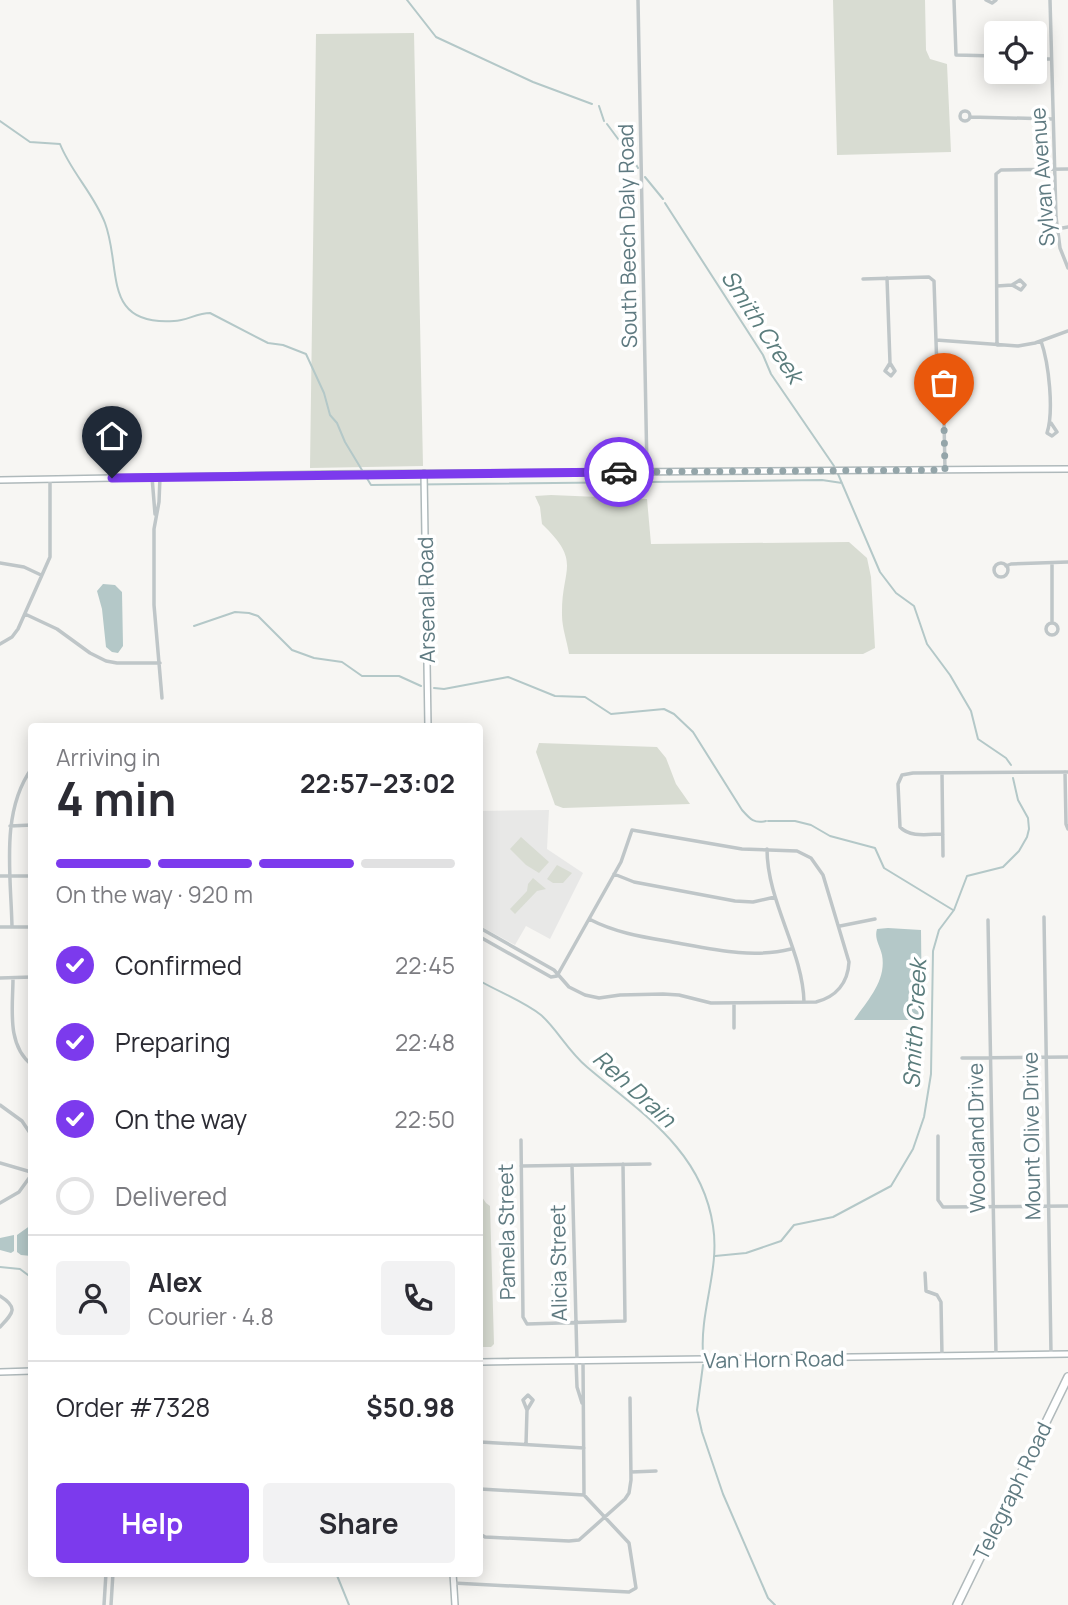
<!DOCTYPE html>
<html lang="en">
<head>
<meta charset="utf-8">
<style>
  body { margin:0; font-family:Manrope,sans-serif; background:#f2f2f3; color:#2b2b33; height:100vh; display:flex; flex-direction:column; font-size:26px; white-space:nowrap }
  * { box-sizing:border-box; margin:0 }
  p { font-size:23px; color:#7c7c81 }
  .icon { flex:none; width:38px; height:38px; fill:none; stroke:currentColor; stroke-width:2; stroke-linecap:round; stroke-linejoin:round }
  .map { position:relative; flex:1; overflow:hidden }
  .panel { position:absolute; left:28px; top:723px; width:455px; height:854px; display:flex; flex-direction:column; background:#fff; border-radius:7px; box-shadow:0 4px 18px #0003 }
  .panel>* { flex:none }
  .tools { position:absolute; left:984px; top:21px; display:grid; gap:14px }
  .tools a { display:grid; place-items:center; width:63px; height:63px; border-radius:7px; background:#fff; box-shadow:0 4px 18px #0003; font-size:35px }
  .pin { position:absolute; display:grid; place-items:center; width:60px; height:60px; color:#fff; margin:-72px -30px; border-radius:50% 50% 50% 0; rotate:-45deg; box-shadow:0 0 7px #0007 }
  .pin .icon { rotate:45deg }
  .courier { position:absolute; display:grid; place-items:center; width:70px; height:70px; margin:-35px; border:5px solid #7c3aed; border-radius:50%; background:#fff; color:#222; box-shadow:0 2px 9px #0007 }
  .summary em { font-style:normal; font-weight:700 }
  .summary div { display:flex; flex-direction:column-reverse }
  .summary { display:flex; align-items:center; justify-content:space-between; height:119px; padding:0 28px }
  h1 { font-size:46px; font-weight:700; line-height:52px }
  .bar { display:grid; grid-template-columns:repeat(4,1fr); gap:10px 7px; align-content:center; height:84px; padding:0 28px }
  .bar i { height:9px; border-radius:5px; background:#e1e1e2 }
  .bar .current { background:#7c3aed }
  .bar p { grid-column:span 4 }
  .line { display:flex; align-items:center; gap:18px; padding:0 28px; border-top:2px solid #e1e1e2 }
  .line div { flex:1 }
  .round { display:grid; place-items:center; flex:none; width:74px; height:74px; border-radius:7px; background:#f2f2f3 }
  ol { padding:0 28px; list-style:none }
  li { display:flex; align-items:center; gap:21px; height:77px }
  li p { margin-inline-start:auto }
  li .icon { padding:7px; border-radius:50%; background:#7c3aed; color:#fff; stroke-width:4 }
  li:last-child { color:#7c7c81 }
  li i { width:38px; height:38px; border:4px solid #e1e1e2; border-radius:50% }
  .action { display:flex; gap:14px; margin-top:auto; padding:14px 28px }
  .action a { flex:1; height:80px; border-radius:7px; background:#7c3aed; color:#fff; font-size:28px; font-weight:700; line-height:80px; text-align:center }
  .action a+a { background:#f2f2f3; color:#2b2b33 }
  .map>svg:first-child { display:block }
  .built { fill:#e8e8e7 }
  .green { fill:#d8dcd2 }
  .water { fill:#b4c8c8 }
  .lines { fill:none; stroke-linecap:round; stroke-linejoin:round }
  .stream { stroke:#b4c8c8; stroke-width:2 }
  .secondary-casing { stroke:#afb9bb; stroke-width:8 }
  .primary-casing { stroke:#b0b9bb; stroke-width:10 }
  .street { stroke:#bfc6c8; stroke-width:3.5 }
  .secondary { stroke:#fff; stroke-width:5 }
  .primary { stroke:#fff; stroke-width:7 }
  .done { stroke:#94a5a9; stroke-width:7; stroke-dasharray:0 12.6 }
  .route { stroke:#7c3aed; stroke-width:9 }
  .labels { text-anchor:middle; dominant-baseline:central; stroke-width:7; stroke-linejoin:round; paint-order:stroke }
  .street-label { font-size:21px; fill:#5f7a81; stroke:#fff }
  .water-label { font-size:23px; font-style:italic; fill:#5a7c7c; stroke:#fff }
</style>
</head>
<body>
<div class="map">
<svg width="1068" height="1605" viewBox="0 0 1068 1605">
  <rect width="100%" height="100%" fill="#f7f6f3"/>
  <path class="built" d="M549,810L547,849L583,873L550,939L526,926L515,945L480,926V811Z"/>
  <path class="green" d="M833,0H925L926,50L930,59L947,64L951,152L837,155Z
    M414,33L423,466L310,468L316,34Z
    M551,495L647,499L651,544L849,542L867,558L871,577L875,648L863,654H569C567,641 562,628 562,615C561,568 583,563 542,524L540,507L535,496Z
    M539,743L657,747L666,758L676,784L690,804L563,808L555,805L536,752Z
    M521,837L549,862L539,873L526,865L510,849Z
    M557,865L572,873L563,883H553L547,879Z
    M533,878L546,889L537,891L515,914L510,909L527,891L528,884Z
    M480,1194L486,1203L490,1206L494,1344L491,1347H480Z"/>
  <path class="water" d="M103,584L115,585L122,592L123,646L118,653L112,652L106,647L102,609L97,591Z
    M888,928L921,930L922,1020H854C866,1002 887,981 882,955C880,945 874,939 877,929Z
    M31,1225V1256L21,1255L17,1252V1235Z
    M14,1235V1251L11,1253L0,1250V1238Z"/>
  <g class="lines">
    <path class="stream" d="M407,0L436,37L533,82L592,104
      M599,106L604,121
      M0,121L30,142L60,144C71,172 94,194 105,223C122,268 101,326 174,321C186,321 197,313 210,313L268,343L283,345L306,354L324,393L330,415L337,423L345,442L371,485L822,480L842,483
      M607,124L627,151
      M631,156L638,168
      M645,177L663,199
      M665,203L763,355L771,374L834,466
      M838,474L880,572L896,593L914,606L927,644L950,675L971,711L978,739L1006,758L1011,765
      M194,626L235,612L249,613L258,616L292,650L314,658L342,662L362,676H399L421,686
      M434,688L444,689L508,677L555,696L585,697L611,714L664,709L674,714L693,732L742,810C750,819 754,824 766,821
      M768,821H795L811,825L830,836L875,848L884,868L953,910
      M480,981C499,992 523,1001 541,1015C557,1029 568,1051 587,1067C641,1113 702,1150 713,1226C720,1269 700,1310 703,1353
      M715,1256L746,1253L781,1241L794,1225L833,1217L891,1186L913,1149L924,1117L931,1074L933,951L939,930L954,910L967,876L1003,867L1019,851L1027,837L1029,829L1028,818L1018,800L1013,778
      M0,1267L20,1269L32,1278
      M703,1365L697,1410L702,1432L723,1494L768,1598L775,1605
      M336,1573L349,1605"/>
    <g class="secondary-casing">
      <path id="secondary" d="M424,473L428,726
        M0,480L334,474L1068,469
        M480,1362L1068,1354
        M0,1372L32,1371
        M453,1573L455,1605"/>
    </g>
    <g class="primary-casing">
      <path id="primary" d="M957,1605L1068,1377"/>
    </g>
    <path class="street" d="M638,0L647,471
      M954,0L956,55L996,56
      M986,0L992,3L996,0
      M1050,0L1056,217L1060,248L1068,268
      M1034,59H1051
      M960 116a5 5 0 1 1 10 0a5 5 0 1 1-10 0Z
      M970,117L1053,119
      M1057,229L1068,227
      M887,278L890,363L895,371L891,376L885,371L890,363
      M863,279L929,277L934,281L937,371L944,420L945,470
      M997,286L1012,285L1020,280L1025,285L1021,290L1012,285
      M936,340L1018,346L1035,343L1068,331
      M1041,341C1049,364 1054,411 1047,433L1052,436L1057,432L1051,423
      M997,345L996,174L1001,170L1068,169
      M152,477L155,514
      M160,477L159,502L154,529V605L162,698
      M0,563L24,567L41,575
      M1052,563V623
      M994 570a7 7 0 1 1 14 0a7 7 0 1 1-14 0Z
      M1006,566L1011,564L1068,562
      M25,614L57,629L90,653L106,661L117,663H160
      M1046 629a6 6 0 1 1 12 0a6 6 0 1 1-12 0Z
      M0,644L12,637L18,629L50,557V480
      M1065,772L1066,824L1068,829
      M942,773L943,856
      M10,826L32,825
      M943,834C929,834 910,838 900,827L898,784L902,775L913,773L1068,772
      M767,849C767,902 803,951 804,1002
      M614,874L634,882L735,901L753,902L775,897
      M0,876H32
      M1044,917L1051,1354
      M589,919C616,933 643,937 672,942C711,949 752,959 791,949
      M988,920L996,1355
      M840,926L875,919
      M0,927H32
      M12,927C11,875 0,812 32,768
      M480,928L554,970L569,987L585,995L599,998L620,995L663,994L679,995L711,1003L816,1002C836,997 848,983 849,962L823,875L811,858L797,851L742,849L632,830L621,862L557,976
      M480,937L551,977L557,976
      M0,978L32,977
      M13,978C13,1007 6,1045 32,1065
      M734,1003V1028
      M962,1058L1068,1057
      M0,1105L22,1121L32,1136
      M938,1136V1200L943,1207L1068,1206
      M521,1140L523,1317L527,1324L625,1321L623,1164
      M0,1163L31,1172
      M572,1165L577,1361
      M521,1166L650,1164
      M0,1203L19,1192L32,1174
      M925,1273L926,1291L937,1295L941,1302L942,1356
      M0,1296C19,1308 13,1313 0,1327
      M576,1361L577,1387L582,1403
      M480,1442L584,1448
      M526,1444L527,1410L533,1400L528,1395L523,1400L527,1410
      M631,1472L656,1471
      M480,1489L584,1495
      M480,1534L485,1537L569,1541L579,1540L625,1499L629,1493L631,1480L630,1398
      M453,1583L629,1592L636,1588L629,1543L584,1495L583,1361
      M104,1605L106,1573
      M111,1605L113,1573"/>
    <use href="#secondary" class="secondary"/>
    <use href="#primary" class="primary"/>
  </g>
  <g class="lines">
    <path class="done" d="M619,472L945,470L944,425"/>
    <path class="route" d="M112,478L619,472"/>
  </g>
  <g class="labels">
    <g class="street-label">
      <text transform="translate(1042 177) rotate(-94)">Sylvan Avenue</text>
      <text transform="translate(627 236) rotate(-91)">South Beech Daly Road</text>
      <text transform="translate(426 600) rotate(-91)">Arsenal Road</text>
      <text transform="translate(1031 1136) rotate(-91)">Mount Olive Drive</text>
      <text transform="translate(976 1138) rotate(-91)">Woodland Drive</text>
      <text transform="translate(506 1232) rotate(-91)">Pamela Street</text>
      <text transform="translate(558 1263) rotate(-91)">Alicia Street</text>
      <text transform="translate(774 1359) rotate(-1)">Van Horn Road</text>
      <text transform="translate(1012 1491) rotate(-64)">Telegraph Road</text>
    </g>
    <g class="water-label">
      <text transform="translate(763 326) rotate(57)">Smith Creek</text>
      <text transform="translate(914 1024) rotate(-87)">Smith Creek</text>
      <text transform="translate(635 1088) rotate(42)">Reh Drain</text>
    </g>
  </g>
</svg>
<div class="tools">
<a><svg class="icon" aria-label="locate" viewBox="0 0 24 24"><circle cx="12" cy="12" r="6"/><path d="M12 2v4M12 18v4M2 12h4M18 12h4"/></svg></a>
</div>
<div class="pin" style="left:944px;top:425px;background:#ea580c"><svg class="icon" aria-label="bag" viewBox="0 0 24 24"><path d="M5 8h14l-1 12H6zM9 8a3 3 0 0 1 6 0"/></svg></div>
<div class="pin" style="left:112px;top:478px;background:#1f2937"><svg class="icon" aria-label="home" viewBox="0 0 24 24"><path d="M3 11l9-7 9 7M6 9v11h12V9"/></svg></div>
<div class="courier" style="left:619px;top:472px"><svg class="icon" aria-label="car" viewBox="0 0 24 24"><path d="M5 17H2v-5l4-1 3-4h7l3 4 3 1v5h-3M9 17h6M6 11h13"/><circle cx="7" cy="17" r="2"/><circle cx="17" cy="17" r="2"/></svg></div>
<section class="panel">
<div class="summary"><div><h1>4 min</h1><p>Arriving in</p></div><em>22:57–23:02</em></div>
<div class="bar"><i class="current"></i><i class="current"></i><i class="current"></i><i></i><p>On the way · 920 m</p></div>
<ol>
<li><svg class="icon" aria-label="check" viewBox="0 0 24 24"><path d="M5 12l5 5 9-10"/></svg>Confirmed<p>22:45</p></li>
<li><svg class="icon" aria-label="check" viewBox="0 0 24 24"><path d="M5 12l5 5 9-10"/></svg>Preparing<p>22:48</p></li>
<li><svg class="icon" aria-label="check" viewBox="0 0 24 24"><path d="M5 12l5 5 9-10"/></svg>On the way<p>22:50</p></li>
<li><i></i>Delivered</li>
</ol>
<div class="line" style="height:126px"><a class="round"><svg class="icon" aria-label="person" viewBox="0 0 24 24"><circle cx="12" cy="8" r="4"/><path d="M4 21q1-7 8-7t8 7"/></svg></a><div><b>Alex</b><p>Courier · 4.8</p></div><a class="round"><svg class="icon" aria-label="phone" viewBox="0 0 24 24"><path d="M5 4h4l2 5-3 2q2 4 5 5l2-3 5 2v4C11 20 4 13 5 4z"/></svg></a></div>
<div class="line" style="height:91px"><div>Order #7328</div><b>$50.98</b></div>
<div class="action"><a>Help</a><a>Share</a></div>
</section>
</div>
</body>
</html>
